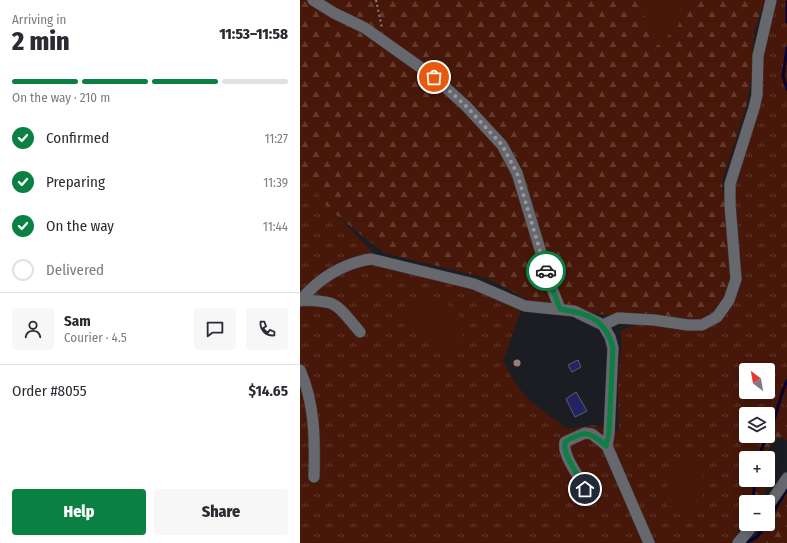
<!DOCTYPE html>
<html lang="en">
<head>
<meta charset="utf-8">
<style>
  body { margin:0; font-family:"Fira Sans Condensed",sans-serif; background:#f7f7f7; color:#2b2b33; height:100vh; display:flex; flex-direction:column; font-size:15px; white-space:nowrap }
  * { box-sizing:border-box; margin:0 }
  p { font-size:13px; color:#7c7c81 }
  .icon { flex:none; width:22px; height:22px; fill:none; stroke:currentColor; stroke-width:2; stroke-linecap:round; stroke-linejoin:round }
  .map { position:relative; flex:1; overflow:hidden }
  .details { display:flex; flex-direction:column; background:#fff; width:300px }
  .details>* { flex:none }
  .needle { width:26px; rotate:329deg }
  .controls { position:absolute; left:439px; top:363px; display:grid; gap:8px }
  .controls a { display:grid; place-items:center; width:36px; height:36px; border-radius:4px; background:#fff; box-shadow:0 2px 10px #0003; font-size:20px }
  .pin { position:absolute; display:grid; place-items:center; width:34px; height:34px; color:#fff; margin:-17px; border:2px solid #fff; border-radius:50%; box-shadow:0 1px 4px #0007 }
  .courier { position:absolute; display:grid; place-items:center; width:40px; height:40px; margin:-20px; border:3px solid #0b8043; border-radius:50%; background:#fff; color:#222; box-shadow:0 1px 5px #0007 }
  .overview em { font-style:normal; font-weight:800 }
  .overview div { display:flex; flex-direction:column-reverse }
  .overview { display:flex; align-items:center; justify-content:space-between; height:68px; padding:0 12px }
  h1 { font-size:26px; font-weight:800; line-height:30px }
  .bar { display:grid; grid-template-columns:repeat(4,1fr); gap:6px 4px; align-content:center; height:48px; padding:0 12px }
  .bar i { height:5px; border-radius:3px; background:#e1e1e2 }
  .bar .selected { background:#0b8043 }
  .bar p { grid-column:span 4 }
  .line { display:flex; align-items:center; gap:10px; padding:0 12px; border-top:1px solid #e1e1e2 }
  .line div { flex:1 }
  .round { display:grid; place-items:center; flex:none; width:42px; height:42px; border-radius:4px; background:#f7f7f7 }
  ol { padding:0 12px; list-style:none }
  li { display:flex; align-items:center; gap:12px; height:44px }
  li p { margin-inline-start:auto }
  li .icon { padding:4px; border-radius:50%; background:#0b8043; color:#fff; stroke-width:4 }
  li:last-child { color:#7c7c81 }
  li i { width:22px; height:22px; border:2px solid #e1e1e2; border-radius:50% }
  .button { display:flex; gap:8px; margin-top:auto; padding:8px 12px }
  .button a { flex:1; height:46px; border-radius:4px; background:#0b8043; color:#fff; font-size:16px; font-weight:800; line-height:46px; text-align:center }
  .button a+a { background:#f7f7f7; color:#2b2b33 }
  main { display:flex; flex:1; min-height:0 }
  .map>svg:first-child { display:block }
  .grass { fill:url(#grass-tufts); fill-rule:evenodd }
  .forest { fill:url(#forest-firs) }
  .green { fill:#47180a }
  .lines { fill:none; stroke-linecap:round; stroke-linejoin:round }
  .stream { stroke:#070230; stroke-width:3 }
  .building { fill:#212362; stroke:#5f6065 }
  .minor-casing { stroke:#3a3b3e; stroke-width:12 }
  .path { stroke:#838488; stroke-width:2; stroke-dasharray:2 3; stroke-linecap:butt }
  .minor { stroke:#67686e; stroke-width:11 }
  .tree { fill:#967d77 }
  .done { stroke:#98989c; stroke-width:4; stroke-dasharray:0 7.2 }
  .route { stroke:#0b8043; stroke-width:5 }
</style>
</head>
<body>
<main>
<section class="details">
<div class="overview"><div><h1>2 min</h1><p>Arriving in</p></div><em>11:53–11:58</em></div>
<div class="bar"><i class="selected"></i><i class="selected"></i><i class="selected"></i><i></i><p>On the way · 210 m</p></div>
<ol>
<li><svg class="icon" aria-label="check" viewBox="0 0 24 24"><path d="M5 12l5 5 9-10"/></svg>Confirmed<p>11:27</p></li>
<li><svg class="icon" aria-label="check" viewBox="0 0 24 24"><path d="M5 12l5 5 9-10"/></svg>Preparing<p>11:39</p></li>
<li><svg class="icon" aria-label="check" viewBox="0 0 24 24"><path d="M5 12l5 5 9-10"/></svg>On the way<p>11:44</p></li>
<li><i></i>Delivered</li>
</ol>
<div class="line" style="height:72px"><a class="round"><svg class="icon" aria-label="person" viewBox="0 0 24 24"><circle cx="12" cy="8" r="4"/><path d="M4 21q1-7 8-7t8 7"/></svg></a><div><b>Sam</b><p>Courier · 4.5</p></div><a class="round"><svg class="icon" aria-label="chat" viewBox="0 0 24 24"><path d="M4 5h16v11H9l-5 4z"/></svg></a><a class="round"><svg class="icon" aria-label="phone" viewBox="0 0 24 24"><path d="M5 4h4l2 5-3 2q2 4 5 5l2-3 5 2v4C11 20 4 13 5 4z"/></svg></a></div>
<div class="line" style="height:52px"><div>Order #8055</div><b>$14.65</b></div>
<div class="button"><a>Help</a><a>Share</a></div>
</section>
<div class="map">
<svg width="487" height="543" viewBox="0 0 487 543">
  <defs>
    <pattern id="grass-tufts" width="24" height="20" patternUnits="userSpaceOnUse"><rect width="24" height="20" fill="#47180a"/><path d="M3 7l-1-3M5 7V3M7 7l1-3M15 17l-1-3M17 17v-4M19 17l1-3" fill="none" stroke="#61392d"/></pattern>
    <pattern id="forest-firs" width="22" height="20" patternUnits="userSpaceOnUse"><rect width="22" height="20" fill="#47180a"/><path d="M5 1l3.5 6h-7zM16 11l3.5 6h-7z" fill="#61392d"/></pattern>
  </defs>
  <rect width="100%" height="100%" fill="#1c1d22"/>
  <path class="grass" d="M474,0H487V392L482,416L456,458H446V480H449L435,543H0V169L28,206L84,264L183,290L221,310L203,361L215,383L229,400L267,429L293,425L319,431L318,380L322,342L320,331L337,324L433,196ZM446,370H468V392H446ZM446,414H468V436H446Z"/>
  <path class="forest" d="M0,0H465L454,31L452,73L447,104L422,182L432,278L423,302L415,313L403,320L298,314L234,303L187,278L84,253L29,209L0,170Z
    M487,392V440L479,437L470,446C469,454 472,461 472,469C473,480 464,493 459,502H446V514L442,517L449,480H468V458H456L482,416Z
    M487,494V543H452L463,533Z"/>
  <path class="green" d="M340,0H386L378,27L353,49Z
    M118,298C138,298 160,305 163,328C164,335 163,340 159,346L150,349C142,346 138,338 130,334C120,329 97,328 104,310C106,303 112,300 118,298Z
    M395,456L403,466C404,478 405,495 399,506C390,519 369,518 366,501C364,490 369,481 374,471C378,462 384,456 395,456Z"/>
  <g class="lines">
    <path class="stream" d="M487,2V22
      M487,48L483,76L487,89
      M468,434C478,417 478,398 487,381
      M458,458L467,436
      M453,502L455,480
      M468,521L487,488
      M445,543L457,537L466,524"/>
  </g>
  <path class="building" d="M278,360L281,367L272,372L268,365Z
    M276,392L287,411L275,417L266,399Z"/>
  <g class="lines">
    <g class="minor-casing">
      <path id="minor" d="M13,0L34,13L65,28L134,77L166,106L202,145L217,173L251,286L260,309
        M0,300C39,301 35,303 60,332
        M0,301C18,279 43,263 71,259L174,284L225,306L274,311L303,325L310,337L313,348L309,434L307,446
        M303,325L318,318L354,320L388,325H402L417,317L429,300L436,279L430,205V184L454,108L457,95L458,56L471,0
        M0,370C15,404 15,440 14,477
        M285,489C279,475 262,456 265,442L285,433L292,434L307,446L349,543
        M468,506L487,478
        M438,543L454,524"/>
    </g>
    <path class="path" d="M76,0L82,28"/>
    <use href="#minor" class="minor"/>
  </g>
  <circle class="tree" cx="217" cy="363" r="3.5"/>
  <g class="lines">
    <path class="done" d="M134,77L166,106L202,145L217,173L246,271"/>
    <path class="route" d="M246,271L260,309C287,313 306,319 313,348L309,434L306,446C290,432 285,429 265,442C262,455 279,475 285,489"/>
  </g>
</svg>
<div class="controls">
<a><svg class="needle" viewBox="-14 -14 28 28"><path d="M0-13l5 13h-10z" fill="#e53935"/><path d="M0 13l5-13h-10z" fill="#7c7c81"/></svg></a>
<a><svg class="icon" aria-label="layers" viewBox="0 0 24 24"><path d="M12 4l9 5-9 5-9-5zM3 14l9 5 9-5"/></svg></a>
<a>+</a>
<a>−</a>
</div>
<div class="pin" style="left:134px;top:77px;background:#ea580c"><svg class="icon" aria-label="bag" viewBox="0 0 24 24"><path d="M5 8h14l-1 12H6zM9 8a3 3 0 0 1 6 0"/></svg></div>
<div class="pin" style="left:285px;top:489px;background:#1f2937"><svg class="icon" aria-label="home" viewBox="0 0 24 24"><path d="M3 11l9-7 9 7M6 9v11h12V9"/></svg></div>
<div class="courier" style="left:246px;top:271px"><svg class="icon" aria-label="car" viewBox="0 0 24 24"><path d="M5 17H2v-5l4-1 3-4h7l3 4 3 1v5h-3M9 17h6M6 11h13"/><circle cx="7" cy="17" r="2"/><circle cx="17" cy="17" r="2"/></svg></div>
</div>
</main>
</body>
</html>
